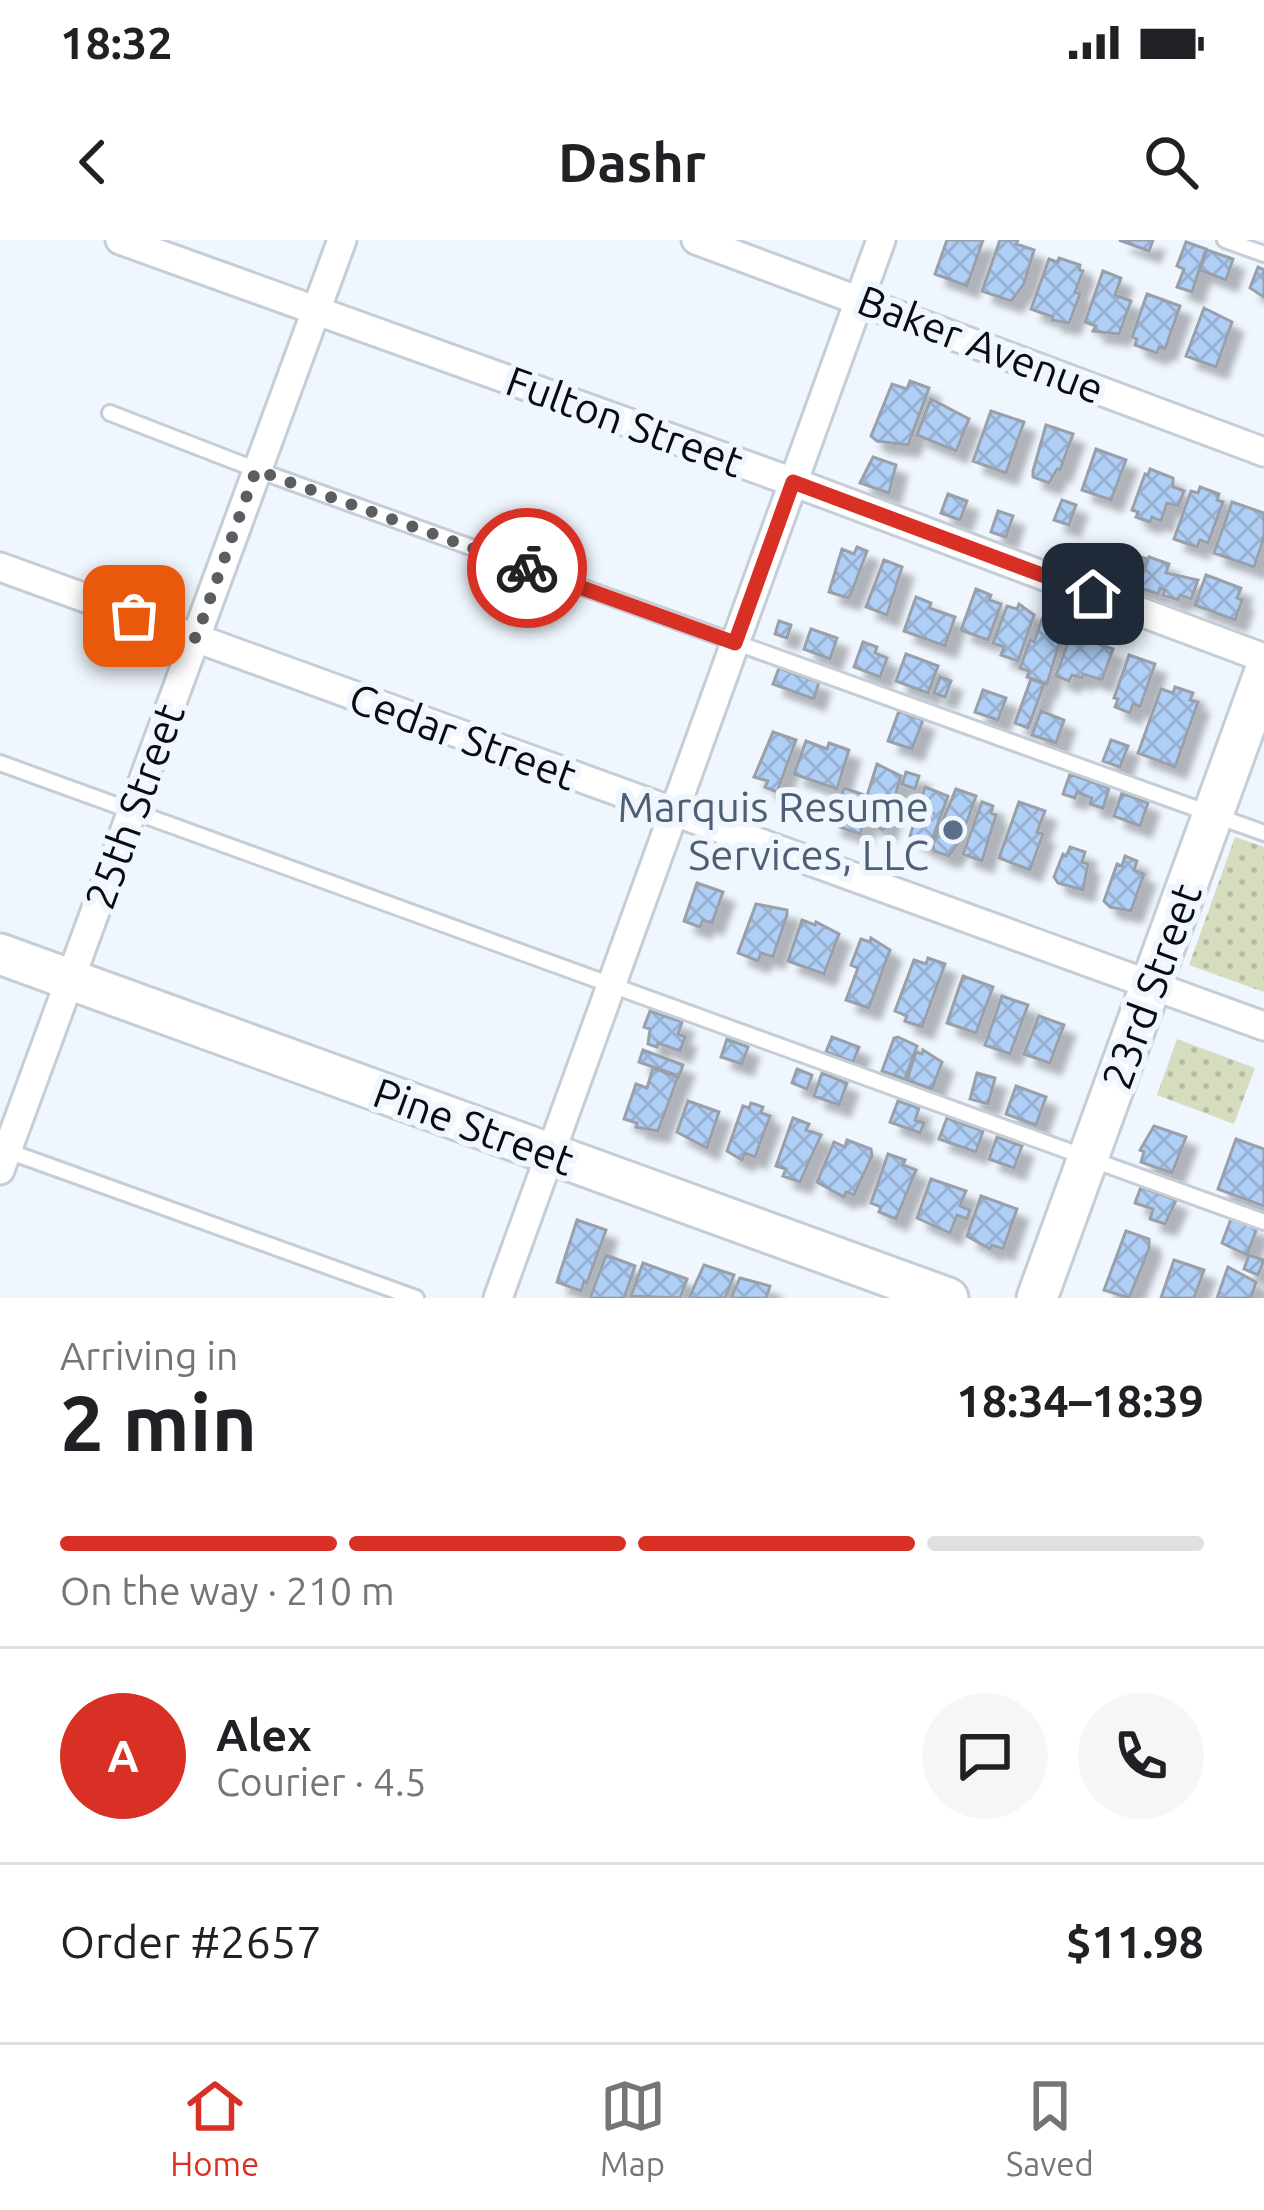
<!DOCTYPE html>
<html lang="en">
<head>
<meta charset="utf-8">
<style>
  body { margin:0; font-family:Ubuntu,sans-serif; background:#f6f6f6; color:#202124; height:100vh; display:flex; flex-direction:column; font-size:45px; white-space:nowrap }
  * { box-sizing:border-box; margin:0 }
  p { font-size:39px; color:#757577 }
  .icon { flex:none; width:66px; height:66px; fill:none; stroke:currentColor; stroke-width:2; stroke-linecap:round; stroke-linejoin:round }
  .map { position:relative; height:1058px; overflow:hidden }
  .details { display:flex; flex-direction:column; background:#fff; flex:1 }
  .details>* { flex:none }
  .pin { position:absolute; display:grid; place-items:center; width:102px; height:102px; color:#fff; margin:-51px; border-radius:24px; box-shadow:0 6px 18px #0006 }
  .courier { position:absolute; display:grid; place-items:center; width:120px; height:120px; margin:-60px; border:9px solid #d93025; border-radius:50%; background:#fff; color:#222; box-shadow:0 3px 15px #0007 }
  .overview em { font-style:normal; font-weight:600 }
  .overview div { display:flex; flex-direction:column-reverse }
  .overview { display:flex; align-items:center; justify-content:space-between; height:204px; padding:0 60px }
  h1 { font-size:78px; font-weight:600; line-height:90px }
  .bar { display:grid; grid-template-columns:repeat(4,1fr); gap:18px 12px; align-content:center; height:144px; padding:0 60px }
  .bar i { height:15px; border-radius:9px; background:#e0e0e0 }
  .bar .active { background:#d93025 }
  .bar p { grid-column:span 4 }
  .line { display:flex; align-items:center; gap:30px; padding:0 60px; border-top:3px solid #e0e0e0 }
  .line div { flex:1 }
  .round { display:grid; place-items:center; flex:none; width:126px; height:126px; border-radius:63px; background:#f6f6f6 }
  .status { display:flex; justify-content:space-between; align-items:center; height:84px; padding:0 60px; background:#fff; direction:ltr }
  .status svg { height:33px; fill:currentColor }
  header { display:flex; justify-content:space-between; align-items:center; height:156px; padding:0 60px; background:#fff; font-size:54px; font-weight:600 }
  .tabs { display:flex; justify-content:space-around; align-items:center; height:168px; border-top:3px solid #e0e0e0; background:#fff; font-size:33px; color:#757577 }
  .tabs a { display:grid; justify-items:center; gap:6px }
  .tabs .active { color:#d93025 }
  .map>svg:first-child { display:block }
  .grass { fill:url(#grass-dots) }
  .building { fill:url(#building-cross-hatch); stroke:#99a0aa; stroke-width:3; filter:url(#shadow) }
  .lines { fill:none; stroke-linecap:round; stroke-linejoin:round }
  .lane-casing { stroke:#c5cdd6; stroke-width:20 }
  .street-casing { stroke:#c5cdd6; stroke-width:33 }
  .secondary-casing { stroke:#c5cdd6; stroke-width:45 }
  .lane { stroke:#fff; stroke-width:14 }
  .street { stroke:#fff; stroke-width:27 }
  .secondary { stroke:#fff; stroke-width:39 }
  .done { stroke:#5a5e63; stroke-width:12; stroke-dasharray:0 21.6 }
  .route { stroke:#d93025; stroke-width:15 }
  .service-dot { fill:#5c6f8a; stroke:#f0f6fe; stroke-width:4.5 }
  .labels { text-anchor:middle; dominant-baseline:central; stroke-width:12; stroke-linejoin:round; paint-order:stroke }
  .street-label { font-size:42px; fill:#090c0f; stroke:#f0f6fe }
  .service-label { font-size:42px; fill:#4e5e75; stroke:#f0f6fe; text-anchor:end }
</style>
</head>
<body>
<div class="status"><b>18:32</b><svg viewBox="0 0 49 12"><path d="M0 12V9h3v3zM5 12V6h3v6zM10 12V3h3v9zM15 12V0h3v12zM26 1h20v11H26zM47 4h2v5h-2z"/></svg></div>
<header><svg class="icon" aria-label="back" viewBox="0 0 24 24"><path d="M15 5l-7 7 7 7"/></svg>Dashr<svg class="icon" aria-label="search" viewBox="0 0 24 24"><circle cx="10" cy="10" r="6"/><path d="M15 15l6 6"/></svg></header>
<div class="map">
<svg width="1264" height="1058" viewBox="0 0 1264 1058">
  <defs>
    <pattern id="grass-dots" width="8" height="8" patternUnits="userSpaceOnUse" patternTransform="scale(3)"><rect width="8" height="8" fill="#d6dcbe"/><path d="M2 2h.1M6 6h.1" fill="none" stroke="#b6bca2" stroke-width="1.8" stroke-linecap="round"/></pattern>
    <pattern id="building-cross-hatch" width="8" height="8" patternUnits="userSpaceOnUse" patternTransform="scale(3)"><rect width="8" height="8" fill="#b0cff6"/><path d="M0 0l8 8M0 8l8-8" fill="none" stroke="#96b1d2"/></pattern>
    <filter id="shadow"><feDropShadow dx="11" dy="11" stdDeviation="3" flood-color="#0004"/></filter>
  </defs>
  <rect width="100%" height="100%" fill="#f0f6fe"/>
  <path class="grass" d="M1235,597L1264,607V752L1189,725Z
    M1177,799L1255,828L1234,884L1157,855Z"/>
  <path class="building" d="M947,0H983L967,46L935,34Z
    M1000,0H1018L1016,4L1034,10L1024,44L1011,61L982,51Z
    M1119,0H1153L1149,11Z
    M1186,2L1206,9L1192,52L1177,47L1184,29L1177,26Z
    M1207,10L1233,19L1226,40L1200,30Z
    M1059,18L1080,25L1079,30L1083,31L1075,52L1080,54L1069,83L1052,80L1053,77L1031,69L1049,19L1057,22Z
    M1258,27L1264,30V57L1250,48Z
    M1103,31L1121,38L1115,55L1131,61L1119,94L1093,91L1096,86L1085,82Z
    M1147,54L1180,66L1165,109L1159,107L1157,113L1135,105L1137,99L1132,97Z
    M1204,68L1232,82L1216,127L1186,116Z
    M910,141L929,148L908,205L877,201L871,196L892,144L907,149Z
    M931,159L969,179L956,211L917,195Z
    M991,171L1024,182L1006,233L973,221Z
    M1046,185L1073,194L1060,230L1057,229L1049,243L1033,237V231Z
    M1096,209L1126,220L1111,260L1082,250Z
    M873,217L896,225L889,253L860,243Z
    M1150,229L1173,238V247L1184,251L1178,266L1167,263L1161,281L1152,277L1150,282L1136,277L1138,272L1132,270L1145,234L1148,235Z
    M1200,247L1219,254L1217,260L1223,262L1208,303L1200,300L1197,307L1174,299L1191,251L1198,253Z
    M948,254L967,261L960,280L941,273Z
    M1062,260L1076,265L1069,285L1054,280Z
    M1232,262L1264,273V298L1254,327L1214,313Z
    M998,271L1013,276L1006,297L991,292Z
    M857,307L867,311L851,354L848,358L829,352L842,309L854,314Z
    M1121,310L1147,319L1137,345L1112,336Z
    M1149,317L1169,324L1166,333L1198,340L1191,359L1180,355L1178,360L1163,355L1165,350L1160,348L1158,354L1138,347Z
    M884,320L902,327L887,375L866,367Z
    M1206,335L1241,348L1237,358L1242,360L1235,380L1195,365Z
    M976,349L991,355L989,360L1001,364L988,400L961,390Z
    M916,357L931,363L929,368L955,377L945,406L904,391Z
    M1019,364L1034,375L1018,421L1001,415L1004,407L993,403L1007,366L1017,369Z
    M1050,377L1064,387L1047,444L1027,437L1029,431L1020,428L1030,400L1034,402L1042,379L1049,381Z
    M779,381L791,385L787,398L775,394Z
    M811,389L837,398L830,419L804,409Z
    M1071,394L1113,409L1102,440L1083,434L1082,438L1072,435L1069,441L1056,436Z
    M863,402L877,407L875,413L887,418L880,437L854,427Z
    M906,414L938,426L928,453L896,441Z
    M1129,415L1155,424L1140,467L1133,464L1130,473L1115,467L1118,459L1114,458Z
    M779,428L819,442L814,459L773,444Z
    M940,437L951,441L945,457L934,453Z
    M1031,439L1044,444L1028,488L1015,483Z
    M1175,447L1193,453L1190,460L1198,462L1175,527L1138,513L1161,449L1173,453Z
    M983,450L1006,458L998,480L975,472Z
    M899,471L923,480L912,509L888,501Z
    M1041,471L1064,480L1056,503L1032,495Z
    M773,492L796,500L777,552L765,547L768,541L754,537Z
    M1111,500L1128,506L1120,527L1103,521Z
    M806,501L827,509L829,503L849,510L837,549L794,534Z
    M877,524L901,536L886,587L883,590L865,579L860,594L831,584L844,548L867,556Z
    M906,532L919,536L915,549L902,544Z
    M1070,534L1109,548L1103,568L1090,564L1092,558L1077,552L1075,558L1063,554Z
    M925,547L948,556L929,608L910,596Z
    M956,549L976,556L960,601L949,616L934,611L933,604Z
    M1122,553L1148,563L1140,586L1114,576Z
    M982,562L993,566L991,573L996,575L982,621L963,614Z
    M1019,562L1045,571L1037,592L1043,594L1030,630L999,618Z
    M1070,607L1085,612L1082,622L1088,624L1083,650L1058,643L1054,637L1063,614L1066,616Z
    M1125,616L1137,621L1134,630L1144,634L1131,671L1110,667L1104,661L1117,624L1122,626Z
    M697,643L723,652L712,683L703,680L700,687L684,681Z
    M756,664L787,670V675L773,717L761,713L758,721L738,713Z
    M802,680L815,685L816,682L839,694L824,734L788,721Z
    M871,698L890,710L869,768L846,760L858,728L851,725L861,699L870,702Z
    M928,718L945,724L922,787L905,781L907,776L895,771L914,720L926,724Z
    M963,736L993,747L976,793L947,783Z
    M1002,756L1028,765L1010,814L985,805Z
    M650,771L682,782L678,794L685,797L680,811L658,803L657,807L648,804L650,789L644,787Z
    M1039,776L1064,785L1050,823L1024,814Z
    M832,797L859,807L853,822L826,812Z
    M898,797L917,806L905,839L882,831L894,798Z
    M727,799L748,807L742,824L721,817Z
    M643,810L683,825L679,836L639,822Z
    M923,810L942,822L932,849L907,840L916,812L922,814Z
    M653,828L678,837L658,891L636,887L637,883L624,879L636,844L647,848Z
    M797,829L812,835L807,849L792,843Z
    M822,833L847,843L839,865L814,856Z
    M977,833L995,838L988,864L970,859Z
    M1016,846L1046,857L1036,885L1006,874Z
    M688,861L719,872L707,908L677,892Z
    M898,861L919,868L915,880L924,883L920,893L890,882Z
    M751,863L763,867L761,873L770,876L755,917L745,913L742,920L727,911L743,866L749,868Z
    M793,878L809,884L806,890L821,895L800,942L783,936L786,929L776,926Z
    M947,878L983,891L976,912L939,899Z
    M1154,886L1186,897L1172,933L1141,922L1144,912L1140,910Z
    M997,897L1022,906L1014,928L989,919Z
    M1236,899L1264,909V966L1218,949Z
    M847,900L871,909L872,916L854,955L846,952L844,957L817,942L834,902L845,907Z
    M888,914L905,920L903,925L916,930L896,979L879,972L881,967L871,963Z
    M931,939L966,951L960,966L970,970L967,979L957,975L950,993L917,978Z
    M1141,947L1176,960L1165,984L1150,979L1153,969L1135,963Z
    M981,956L1017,969L1003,1009L992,1005L990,1009L967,996Z
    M1231,979L1257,988L1247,1015L1222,1003Z
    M577,980L606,990L587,1043L584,1042L581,1051L557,1042Z
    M1126,991L1149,999V1009L1129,1058L1104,1050Z
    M606,1015L635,1026L624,1058H590Z
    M1249,1015L1264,1020L1258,1035L1244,1029Z
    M1174,1020L1204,1030L1194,1058H1161Z
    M643,1023L687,1039L680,1058L631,1056Z
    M704,1025L734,1035L725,1058H689Z
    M1228,1027L1256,1042L1251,1058H1217Z
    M740,1038L770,1046L766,1058H731Z"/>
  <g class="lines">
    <g class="lane-casing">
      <path id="lane" d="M1225,0L1264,14
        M110,173L257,230L1264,593
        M0,523L1264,982
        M5,910L416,1058"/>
    </g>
    <g class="street-casing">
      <path id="street" d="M120,0L793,242L1264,418
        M696,0L1264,212
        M0,327L1264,786
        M0,930L342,0
        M498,1058L881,0"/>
    </g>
    <g class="secondary-casing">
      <path id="secondary" d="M0,714L948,1058
        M1037,1058L1264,434"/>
    </g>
    <use href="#lane" class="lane"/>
    <use href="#street" class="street"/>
    <use href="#secondary" class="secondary"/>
  </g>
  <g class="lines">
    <path class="done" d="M134,376L196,398L256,230L527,328"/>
    <path class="route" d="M527,328L735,403L793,242L1093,354"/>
  </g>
  <circle class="service-dot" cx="953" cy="590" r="12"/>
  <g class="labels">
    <g class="street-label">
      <text transform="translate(981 104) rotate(21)">Baker Avenue</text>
      <text transform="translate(625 181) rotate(20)">Fulton Street</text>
      <text transform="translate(463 496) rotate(20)">Cedar Street</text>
      <text transform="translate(134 566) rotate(-70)">25th Street</text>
      <text transform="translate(1151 746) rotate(-70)">23rd Street</text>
      <text transform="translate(474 886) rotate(20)">Pine Street</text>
    </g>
    <g class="service-label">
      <text x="929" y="566">Marquis Resume<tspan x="929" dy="48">Services, LLC</tspan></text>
    </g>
  </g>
</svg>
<div class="pin" style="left:134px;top:376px;background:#ea580c"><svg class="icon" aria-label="bag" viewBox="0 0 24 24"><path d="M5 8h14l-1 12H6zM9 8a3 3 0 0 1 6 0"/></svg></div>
<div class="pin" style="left:1093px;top:354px;background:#1f2937"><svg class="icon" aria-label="home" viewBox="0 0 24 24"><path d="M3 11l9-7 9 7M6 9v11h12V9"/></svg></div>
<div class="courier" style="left:527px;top:328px"><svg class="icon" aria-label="bike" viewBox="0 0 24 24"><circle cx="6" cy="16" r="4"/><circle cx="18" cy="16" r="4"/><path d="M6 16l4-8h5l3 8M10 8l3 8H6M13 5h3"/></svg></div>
</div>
<section class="details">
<div class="overview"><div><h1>2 min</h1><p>Arriving in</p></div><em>18:34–18:39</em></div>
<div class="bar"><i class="active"></i><i class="active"></i><i class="active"></i><i></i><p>On the way · 210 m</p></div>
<div class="line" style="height:216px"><b class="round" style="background:#d93025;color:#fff">A</b><div><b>Alex</b><p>Courier · 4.5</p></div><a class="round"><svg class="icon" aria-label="chat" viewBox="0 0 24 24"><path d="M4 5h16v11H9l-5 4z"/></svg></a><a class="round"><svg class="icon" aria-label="phone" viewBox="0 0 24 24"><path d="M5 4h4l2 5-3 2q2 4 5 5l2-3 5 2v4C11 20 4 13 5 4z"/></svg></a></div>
<div class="line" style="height:156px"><div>Order #2657</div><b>$11.98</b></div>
</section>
<nav class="tabs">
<a class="active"><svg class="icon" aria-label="home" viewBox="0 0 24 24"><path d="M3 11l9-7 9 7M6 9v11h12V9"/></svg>Home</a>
<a><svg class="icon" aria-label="map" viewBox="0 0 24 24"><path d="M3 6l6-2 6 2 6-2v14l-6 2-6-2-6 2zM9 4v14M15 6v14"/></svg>Map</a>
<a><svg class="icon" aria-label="saved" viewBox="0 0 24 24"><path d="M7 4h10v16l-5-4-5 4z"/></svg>Saved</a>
</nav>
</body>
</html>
